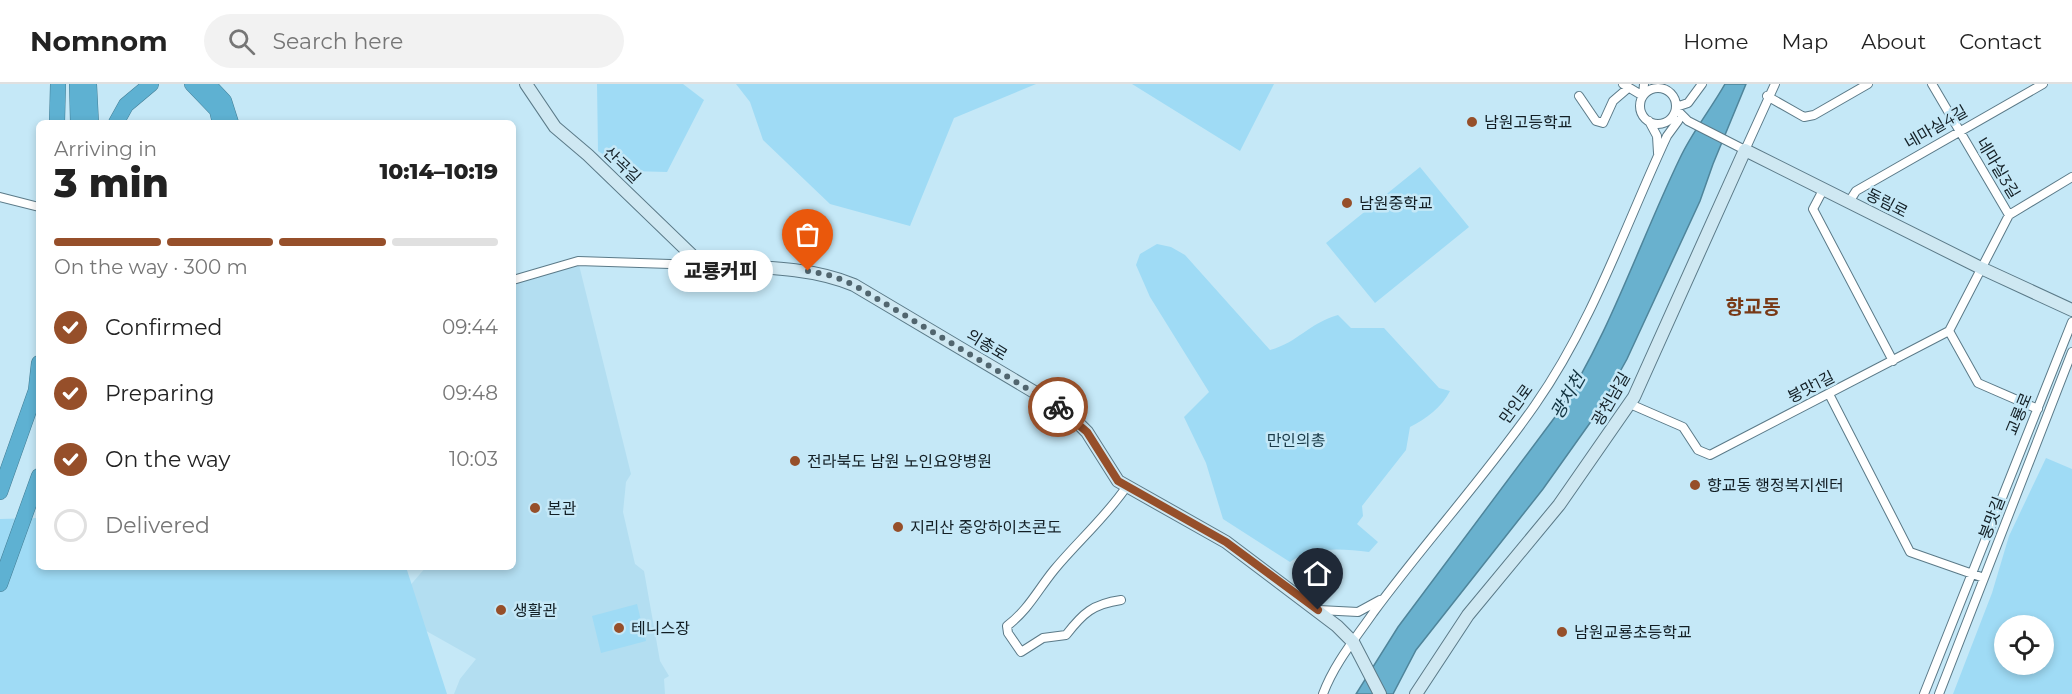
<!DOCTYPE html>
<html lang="en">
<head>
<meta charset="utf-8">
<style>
  body { margin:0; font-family:Montserrat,"Noto Sans KR",sans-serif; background:#f2f2f2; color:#222; height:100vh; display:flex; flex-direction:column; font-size:22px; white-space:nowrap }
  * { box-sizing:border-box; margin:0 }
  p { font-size:20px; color:#767676 }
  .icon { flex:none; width:33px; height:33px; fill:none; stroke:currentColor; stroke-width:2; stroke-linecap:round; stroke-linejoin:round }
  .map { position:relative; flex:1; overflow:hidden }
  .side { position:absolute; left:36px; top:36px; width:480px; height:450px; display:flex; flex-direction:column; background:#fff; border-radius:9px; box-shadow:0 3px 9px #0003 }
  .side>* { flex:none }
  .fabs { position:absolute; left:1994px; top:531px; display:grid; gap:12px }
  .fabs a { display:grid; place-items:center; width:60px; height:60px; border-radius:50%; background:#fff; box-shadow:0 3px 9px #0003; font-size:30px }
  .pin { position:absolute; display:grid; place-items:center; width:51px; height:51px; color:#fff; margin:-62px -26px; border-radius:50% 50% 50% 0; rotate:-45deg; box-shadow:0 0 6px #0007 }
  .pin .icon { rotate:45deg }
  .courier { position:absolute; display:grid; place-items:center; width:60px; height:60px; margin:-30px; border:4px solid #964f2a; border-radius:50%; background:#fff; color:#222; box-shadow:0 2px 8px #0007 }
  .bubble { position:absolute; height:42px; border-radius:21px; background:#fff; box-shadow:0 3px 9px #0003; font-size:20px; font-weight:800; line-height:42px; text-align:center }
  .summary em { font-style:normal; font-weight:800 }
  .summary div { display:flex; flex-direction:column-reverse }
  .summary { display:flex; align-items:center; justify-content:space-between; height:102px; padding:0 18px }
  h1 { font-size:39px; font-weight:800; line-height:45px }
  .bar { display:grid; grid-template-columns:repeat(4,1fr); gap:9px 6px; align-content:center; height:72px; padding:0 18px }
  .bar i { height:8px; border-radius:4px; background:#e0e0e0 }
  .bar .active { background:#964f2a }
  .bar p { grid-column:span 4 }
  ol { padding:0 18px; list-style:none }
  li { display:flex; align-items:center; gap:18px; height:66px }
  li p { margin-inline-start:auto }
  li .icon { padding:6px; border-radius:50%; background:#964f2a; color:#fff; stroke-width:4 }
  li:last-child { color:#767676 }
  li i { width:33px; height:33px; border:3px solid #e0e0e0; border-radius:50% }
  header { display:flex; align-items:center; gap:36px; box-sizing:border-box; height:84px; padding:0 30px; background:#fff; border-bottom:2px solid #e0e0e0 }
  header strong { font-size:28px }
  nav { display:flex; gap:33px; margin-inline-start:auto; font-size:21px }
  .search { width:420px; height:54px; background:#f2f2f2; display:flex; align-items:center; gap:15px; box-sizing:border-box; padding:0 21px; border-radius:33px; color:#767676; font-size:22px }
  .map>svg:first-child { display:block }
  .built { fill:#b3def1 }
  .green { fill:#9fdbf5; fill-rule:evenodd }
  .water { fill:#69b1ce; stroke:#4f859b; stroke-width:1.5 }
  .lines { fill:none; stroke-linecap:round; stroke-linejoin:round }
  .street-casing { stroke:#5b7a88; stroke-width:10 }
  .secondary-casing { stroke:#5b7a88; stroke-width:14 }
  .highway-casing { stroke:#447e95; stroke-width:16 }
  .street { stroke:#fff; stroke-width:8 }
  .secondary { stroke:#cfe8f2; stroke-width:12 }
  .highway { stroke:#5eb1d2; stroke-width:15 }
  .done { stroke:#51656e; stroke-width:6; stroke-dasharray:0 10.8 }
  .route { stroke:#964f2a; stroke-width:8 }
  .poi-dot { fill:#964f2a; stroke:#c5e8f7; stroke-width:2 }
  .labels { text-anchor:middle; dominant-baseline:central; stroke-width:5; stroke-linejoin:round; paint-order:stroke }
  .poi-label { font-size:16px; fill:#131f25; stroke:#c5e8f7; text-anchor:start }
  .street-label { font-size:16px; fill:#131f25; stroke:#c5e8f7 }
  .park-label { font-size:16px; fill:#1b3c4a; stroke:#c5e8f7 }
  .water-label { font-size:18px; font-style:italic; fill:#10323f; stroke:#c5e8f7 }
  .quarter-label { font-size:20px; font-weight:bold; fill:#783916; stroke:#c5e8f7 }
</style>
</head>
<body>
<header>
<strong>Nomnom</strong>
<div class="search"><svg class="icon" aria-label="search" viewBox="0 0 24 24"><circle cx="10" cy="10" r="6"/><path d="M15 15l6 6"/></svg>Search here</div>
<nav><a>Home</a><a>Map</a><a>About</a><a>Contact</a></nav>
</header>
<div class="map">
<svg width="2072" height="610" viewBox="0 0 2072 610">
  <rect width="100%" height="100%" fill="#c5e8f7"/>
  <path class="built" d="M578,177L631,390L626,398L623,428L635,480L644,487L660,577L669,592L664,595L665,610H454L460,595L476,575L389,526L426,483H513V196Z"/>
  <path class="green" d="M597,0H683L704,16L667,88L629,87L598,67Z
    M736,0H1036L954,34L910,142L830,120L763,56L750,18Z
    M1132,0H1274L1240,67Z
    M1420,83L1469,143L1375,219L1326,159Z
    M1157,160L1171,163L1185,171L1270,266C1299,258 1307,240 1338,231L1351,244H1384L1439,304L1450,307C1442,323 1426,335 1410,343L1406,366L1362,422L1363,432L1357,440L1378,458L1369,468C1342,465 1313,462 1290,478L1223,435L1206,379L1184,333L1209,308L1150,213L1136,181L1140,170Z
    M2046,374L2072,385V610H1953L1992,509L2009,452ZM2004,542H2043V580H2004Z
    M39,434V483H406L447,610H0V435Z
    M637,520L646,557L601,569L592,532Z"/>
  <path class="water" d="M1725,0H1746L1713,80L1700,117L1627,275L1597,329L1543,405L1416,566L1393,610H1356L1398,543L1558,329C1610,250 1639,159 1680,74C1692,48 1711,25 1725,0Z"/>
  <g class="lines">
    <g class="street-casing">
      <path id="street" d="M1623,0L1643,12L1644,0
        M1640 22a18 18 0 1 1 36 0a18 18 0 1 1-36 0Z
        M1579,12L1596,37L1603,39L1613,17L1627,5
        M1767,12L1804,33L1814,31L1868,0
        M1676,23L1688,19L1702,0
        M1676,25L1688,37L1745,66L1775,0
        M1649,37L1657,52L1658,69
        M1823,106L1813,125L1893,277
        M0,113L39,123
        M1849,118L1856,107L2043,0
        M2009,131L2072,93
        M513,196L578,177L701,181
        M1949,247L1978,299L2038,325
        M1829,310L1910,468L1984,494
        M1630,320L1683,343L1698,366L1710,371L1949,247L2009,131L1932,0
        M1121,516C1093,520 1083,529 1066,551L1043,554L1021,568L1008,549L1007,542C1029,525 1037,507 1054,486C1078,457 1106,433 1127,402
        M1319,526L1358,528L1380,516
        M1323,610C1334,580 1355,555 1373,529C1425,458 1485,393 1535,321C1593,238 1625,142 1667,52L1678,37
        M1924,610L2072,238
        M1939,610L2072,268"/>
    </g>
    <g class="secondary-casing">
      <path id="secondary" d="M526,0L555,43L588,71L702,181C753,184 806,181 854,201L1041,312L1073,334L1087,348L1118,397L1226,458L1337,542L1353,558L1380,610
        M1416,610L1468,531L1559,421L1634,313L1745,66L1981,184L2072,226"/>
    </g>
    <g class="highway-casing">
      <path id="highway" d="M77,0L78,39
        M89,0L91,39
        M192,0L217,26L220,39
        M208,0L224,17L231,39
        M57,39L58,0
        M116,39L126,21L151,0
        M36,306L39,279
        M0,408L39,298
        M0,500L39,392"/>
    </g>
    <use href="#street" class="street"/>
    <use href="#secondary" class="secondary"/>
    <use href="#highway" class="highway"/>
  </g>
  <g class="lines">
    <path class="done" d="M808,187L833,192L854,201L1058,323"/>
    <path class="route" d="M1058,323L1087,348L1118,397L1226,458L1318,526"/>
  </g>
  <g class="poi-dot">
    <circle cx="1472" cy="38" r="6"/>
    <circle cx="1347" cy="119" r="6"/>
    <circle cx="795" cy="377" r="6"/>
    <circle cx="1695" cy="401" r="6"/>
    <circle cx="535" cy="424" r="6"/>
    <circle cx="898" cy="443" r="6"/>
    <circle cx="501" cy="526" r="6"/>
    <circle cx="619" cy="544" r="6"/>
    <circle cx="1562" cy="548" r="6"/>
  </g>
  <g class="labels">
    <g class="poi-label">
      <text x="1484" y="38">남원고등학교</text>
      <text x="1359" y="119">남원중학교</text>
      <text x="807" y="377">전라북도 남원 노인요양병원</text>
      <text x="1707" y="401">향교동 행정복지센터</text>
      <text x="547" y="424">본관</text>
      <text x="910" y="443">지리산 중앙하이츠콘도</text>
      <text x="513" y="526">생활관</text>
      <text x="631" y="544">테니스장</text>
      <text x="1574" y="548">남원교룡초등학교</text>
    </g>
    <g class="street-label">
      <text transform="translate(1936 43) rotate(-30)">네마실4길</text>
      <text transform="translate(622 81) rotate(44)">산곡길</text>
      <text transform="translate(1998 84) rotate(59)">네마실3길</text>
      <text transform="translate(1887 119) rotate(27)">동림로</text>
      <text transform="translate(987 261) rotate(31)">의총로</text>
      <text transform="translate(1811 303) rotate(-27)">붕맛1길</text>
      <text transform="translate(1611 315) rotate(-60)">광천남길</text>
      <text transform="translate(1516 320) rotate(-54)">만인로</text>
      <text transform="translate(2019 330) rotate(-68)">교룡로</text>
      <text transform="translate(1992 434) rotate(-69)">붕맛길</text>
    </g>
    <g class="park-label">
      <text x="1296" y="356">만인의총</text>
    </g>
    <g class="water-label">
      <text transform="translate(1568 312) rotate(-60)">광치천</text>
    </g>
    <g class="quarter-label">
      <text x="1753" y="223">향교동</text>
    </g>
  </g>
</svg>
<div class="fabs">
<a><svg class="icon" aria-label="locate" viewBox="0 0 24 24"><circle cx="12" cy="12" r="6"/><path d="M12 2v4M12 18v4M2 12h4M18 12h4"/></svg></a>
</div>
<div class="pin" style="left:808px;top:187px;background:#ea580c"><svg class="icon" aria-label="bag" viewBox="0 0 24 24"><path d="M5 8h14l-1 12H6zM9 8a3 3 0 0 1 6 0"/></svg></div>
<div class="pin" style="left:1318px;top:526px;background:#1f2937"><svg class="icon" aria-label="home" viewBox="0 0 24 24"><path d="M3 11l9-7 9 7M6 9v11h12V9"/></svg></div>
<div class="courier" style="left:1058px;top:323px"><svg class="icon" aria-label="bike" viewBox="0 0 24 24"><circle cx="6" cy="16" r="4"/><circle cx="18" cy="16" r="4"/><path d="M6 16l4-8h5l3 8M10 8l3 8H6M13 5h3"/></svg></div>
<div class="bubble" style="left:668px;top:166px;width:105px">교룡커피</div>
<section class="side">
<div class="summary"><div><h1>3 min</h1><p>Arriving in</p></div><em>10:14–10:19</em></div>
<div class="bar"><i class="active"></i><i class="active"></i><i class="active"></i><i></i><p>On the way · 300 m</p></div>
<ol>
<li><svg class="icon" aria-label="check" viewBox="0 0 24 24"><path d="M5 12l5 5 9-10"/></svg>Confirmed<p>09:44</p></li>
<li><svg class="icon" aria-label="check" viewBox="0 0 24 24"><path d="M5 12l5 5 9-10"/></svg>Preparing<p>09:48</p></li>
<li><svg class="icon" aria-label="check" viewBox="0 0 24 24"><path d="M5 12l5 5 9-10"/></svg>On the way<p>10:03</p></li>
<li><i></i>Delivered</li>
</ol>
</section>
</div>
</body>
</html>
